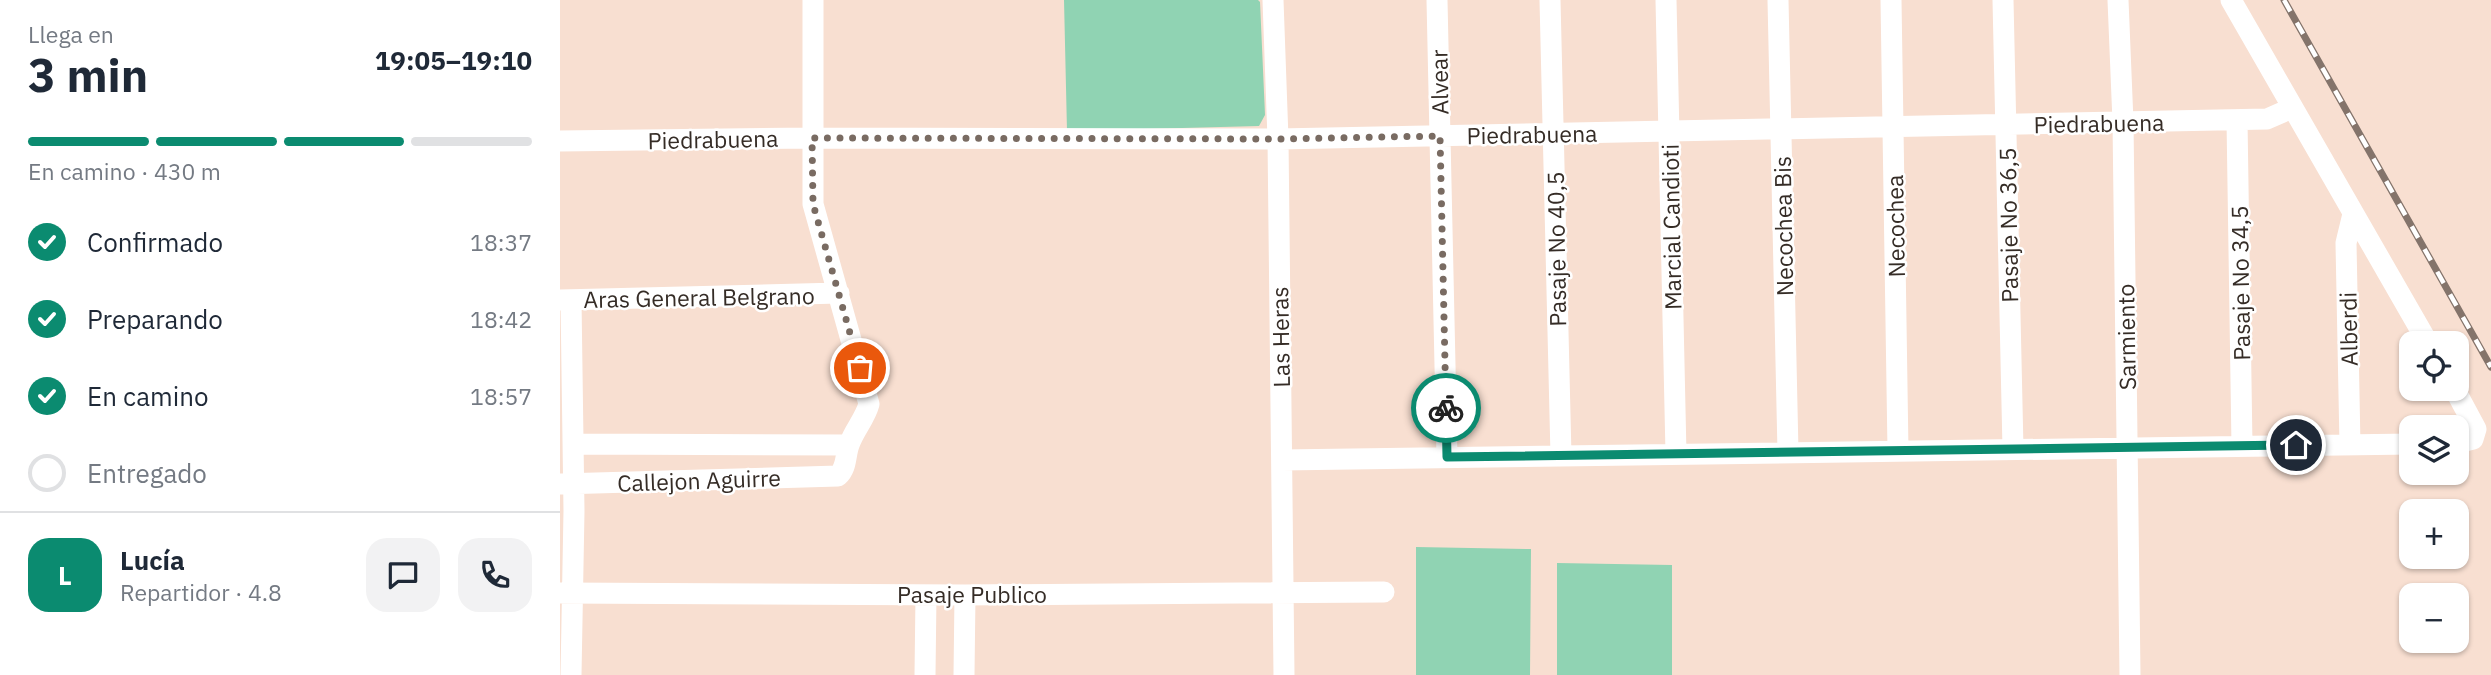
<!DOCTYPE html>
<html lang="es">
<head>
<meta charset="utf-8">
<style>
  body { margin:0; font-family:"IBM Plex Sans",sans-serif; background:#f2f2f3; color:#1f2937; height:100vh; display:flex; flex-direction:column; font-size:26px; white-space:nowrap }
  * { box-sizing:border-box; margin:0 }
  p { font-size:23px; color:#747a83 }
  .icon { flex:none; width:38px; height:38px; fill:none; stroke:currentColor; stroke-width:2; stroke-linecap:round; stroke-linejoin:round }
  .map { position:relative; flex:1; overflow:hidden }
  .side { display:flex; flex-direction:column; background:#fff; width:560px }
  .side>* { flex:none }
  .controls { position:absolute; left:1839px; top:331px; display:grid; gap:14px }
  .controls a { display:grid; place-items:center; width:70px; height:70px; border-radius:14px; background:#fff; box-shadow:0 2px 5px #0004; font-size:35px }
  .pin { position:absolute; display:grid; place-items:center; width:60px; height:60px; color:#fff; margin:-30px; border:4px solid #fff; border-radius:50%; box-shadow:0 2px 7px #0007 }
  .courier { position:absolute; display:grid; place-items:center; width:70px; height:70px; margin:-35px; border:5px solid #0b8b70; border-radius:50%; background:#fff; color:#222; box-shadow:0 2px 9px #0007 }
  .overview em { font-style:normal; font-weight:700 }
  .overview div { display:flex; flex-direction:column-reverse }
  .overview { display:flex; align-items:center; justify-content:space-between; height:119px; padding:0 28px }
  h1 { font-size:46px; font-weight:700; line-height:52px }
  .bar { display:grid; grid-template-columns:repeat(4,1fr); gap:10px 7px; align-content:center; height:84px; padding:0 28px }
  .bar i { height:9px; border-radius:5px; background:#e0e1e3 }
  .bar .current { background:#0b8b70 }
  .bar p { grid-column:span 4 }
  .line { display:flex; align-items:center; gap:18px; padding:0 28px; border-top:2px solid #e0e1e3 }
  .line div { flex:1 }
  .round { display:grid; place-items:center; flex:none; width:74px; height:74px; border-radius:21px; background:#f2f2f3 }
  ol { padding:0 28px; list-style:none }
  li { display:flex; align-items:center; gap:21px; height:77px }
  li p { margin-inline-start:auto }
  li .icon { padding:7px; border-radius:50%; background:#0b8b70; color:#fff; stroke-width:4 }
  li:last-child { color:#747a83 }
  li i { width:38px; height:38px; border:4px solid #e0e1e3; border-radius:50% }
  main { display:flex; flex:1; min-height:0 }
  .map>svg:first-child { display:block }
  .green { fill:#90d3b3 }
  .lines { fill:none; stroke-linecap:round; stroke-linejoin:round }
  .minor { stroke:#fff; stroke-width:21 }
  .rail-casing { stroke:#84746b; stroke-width:7 }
  .rail { stroke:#fff; stroke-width:4.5; stroke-dasharray:13; stroke-linecap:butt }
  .done { stroke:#796b62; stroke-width:7; stroke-dasharray:0 12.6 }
  .route { stroke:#0b8b70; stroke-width:9 }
  .labels { text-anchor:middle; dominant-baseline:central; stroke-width:5; stroke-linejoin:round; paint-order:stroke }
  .street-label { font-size:23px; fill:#352c26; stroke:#fff }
</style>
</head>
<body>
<main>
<section class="side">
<div class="overview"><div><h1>3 min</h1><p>Llega en</p></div><em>19:05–19:10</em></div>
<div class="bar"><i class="current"></i><i class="current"></i><i class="current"></i><i></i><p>En camino · 430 m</p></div>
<ol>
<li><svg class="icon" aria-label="check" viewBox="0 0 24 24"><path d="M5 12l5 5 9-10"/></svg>Confirmado<p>18:37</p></li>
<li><svg class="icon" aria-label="check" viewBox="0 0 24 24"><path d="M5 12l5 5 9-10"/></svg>Preparando<p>18:42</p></li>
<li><svg class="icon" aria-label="check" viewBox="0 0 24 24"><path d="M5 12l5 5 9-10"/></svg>En camino<p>18:57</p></li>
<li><i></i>Entregado</li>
</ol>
<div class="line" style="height:126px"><b class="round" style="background:#0b8b70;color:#fff">L</b><div><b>Lucía</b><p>Repartidor · 4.8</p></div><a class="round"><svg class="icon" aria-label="chat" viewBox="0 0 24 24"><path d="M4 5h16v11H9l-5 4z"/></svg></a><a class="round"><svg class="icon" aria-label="phone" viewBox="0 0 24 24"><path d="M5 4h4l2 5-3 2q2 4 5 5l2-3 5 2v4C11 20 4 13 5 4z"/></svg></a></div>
</section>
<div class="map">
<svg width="1931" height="675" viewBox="0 0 1931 675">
  <rect width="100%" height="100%" fill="#f8dfd1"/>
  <path class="green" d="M504,0H698L700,2L705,115L699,126L507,131Z
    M856,547L971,549L970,675H856Z
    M997,563L1112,565V675H997Z"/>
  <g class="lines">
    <path class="minor" d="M713,0L718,139L724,675
      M877,0L887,457
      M990,0L1001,456
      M1106,0L1116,454
      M1218,0L1228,452
      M1331,0L1338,451
      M1443,0L1453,449
      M1558,0L1563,122L1570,675
      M1671,0L1868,343
      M1677,120L1682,446
      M0,141L252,138L718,139L1707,119L1732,108
      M0,300L279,293
      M11,300L14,511L11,675
      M1894,388L1916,429L1913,439L1897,443
      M14,444L289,445
      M1790,445L1786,243L1793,214
      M722,460L1852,444
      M0,484L278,476C287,468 285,456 289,445C294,430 305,419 309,404L253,204V0
      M0,593L405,595L824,592
      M365,675L366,595
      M404,675L405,595"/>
    <g class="rail-casing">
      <path id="rail" d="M1724,0L1931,367"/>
    </g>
    <use href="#rail" class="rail"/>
  </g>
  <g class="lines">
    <path class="done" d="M300,368L253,204L252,138L718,139L880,136L886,408"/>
    <path class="route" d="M886,408L887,457L1736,445"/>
  </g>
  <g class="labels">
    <g class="street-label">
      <text transform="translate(879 82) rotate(-91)">Alvear</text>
      <text transform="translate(1539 123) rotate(-1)">Piedrabuena</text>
      <text transform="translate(972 134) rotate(-1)">Piedrabuena</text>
      <text transform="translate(153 139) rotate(-1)">Piedrabuena</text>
      <text transform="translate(1448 225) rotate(-91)">Pasaje No 36,5</text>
      <text transform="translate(1223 226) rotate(-91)">Necochea Bis</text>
      <text transform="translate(1335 226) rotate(-91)">Necochea</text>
      <text transform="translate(1111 227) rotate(-91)">Marcial Candioti</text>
      <text transform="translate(996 249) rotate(-91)">Pasaje No 40,5</text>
      <text transform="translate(1680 283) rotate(-91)">Pasaje No 34,5</text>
      <text transform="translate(139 297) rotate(-1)">Aras General Belgrano</text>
      <text transform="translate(1788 329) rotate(-91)">Alberdi</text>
      <text transform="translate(720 337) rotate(-91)">Las Heras</text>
      <text transform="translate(1566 337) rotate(-91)">Sarmiento</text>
      <text transform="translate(139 480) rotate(-2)">Callejon Aguirre</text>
      <text x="412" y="594">Pasaje Publico</text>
    </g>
  </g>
</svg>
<div class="controls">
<a><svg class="icon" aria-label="locate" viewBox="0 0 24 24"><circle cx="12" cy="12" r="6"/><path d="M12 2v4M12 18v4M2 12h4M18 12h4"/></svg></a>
<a><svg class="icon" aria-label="layers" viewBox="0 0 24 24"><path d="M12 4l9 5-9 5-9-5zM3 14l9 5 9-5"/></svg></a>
<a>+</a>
<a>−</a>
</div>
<div class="pin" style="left:300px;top:368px;background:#ea580c"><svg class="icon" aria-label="bag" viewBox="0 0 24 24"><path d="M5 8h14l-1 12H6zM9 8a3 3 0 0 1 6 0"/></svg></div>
<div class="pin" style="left:1736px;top:445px;background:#1f2937"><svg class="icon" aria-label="home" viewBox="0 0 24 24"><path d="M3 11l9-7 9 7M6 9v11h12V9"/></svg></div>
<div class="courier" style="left:886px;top:408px"><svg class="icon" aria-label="bike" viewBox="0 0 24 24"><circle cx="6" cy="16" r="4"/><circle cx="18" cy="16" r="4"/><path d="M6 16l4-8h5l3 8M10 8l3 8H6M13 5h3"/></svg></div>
</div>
</main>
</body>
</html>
